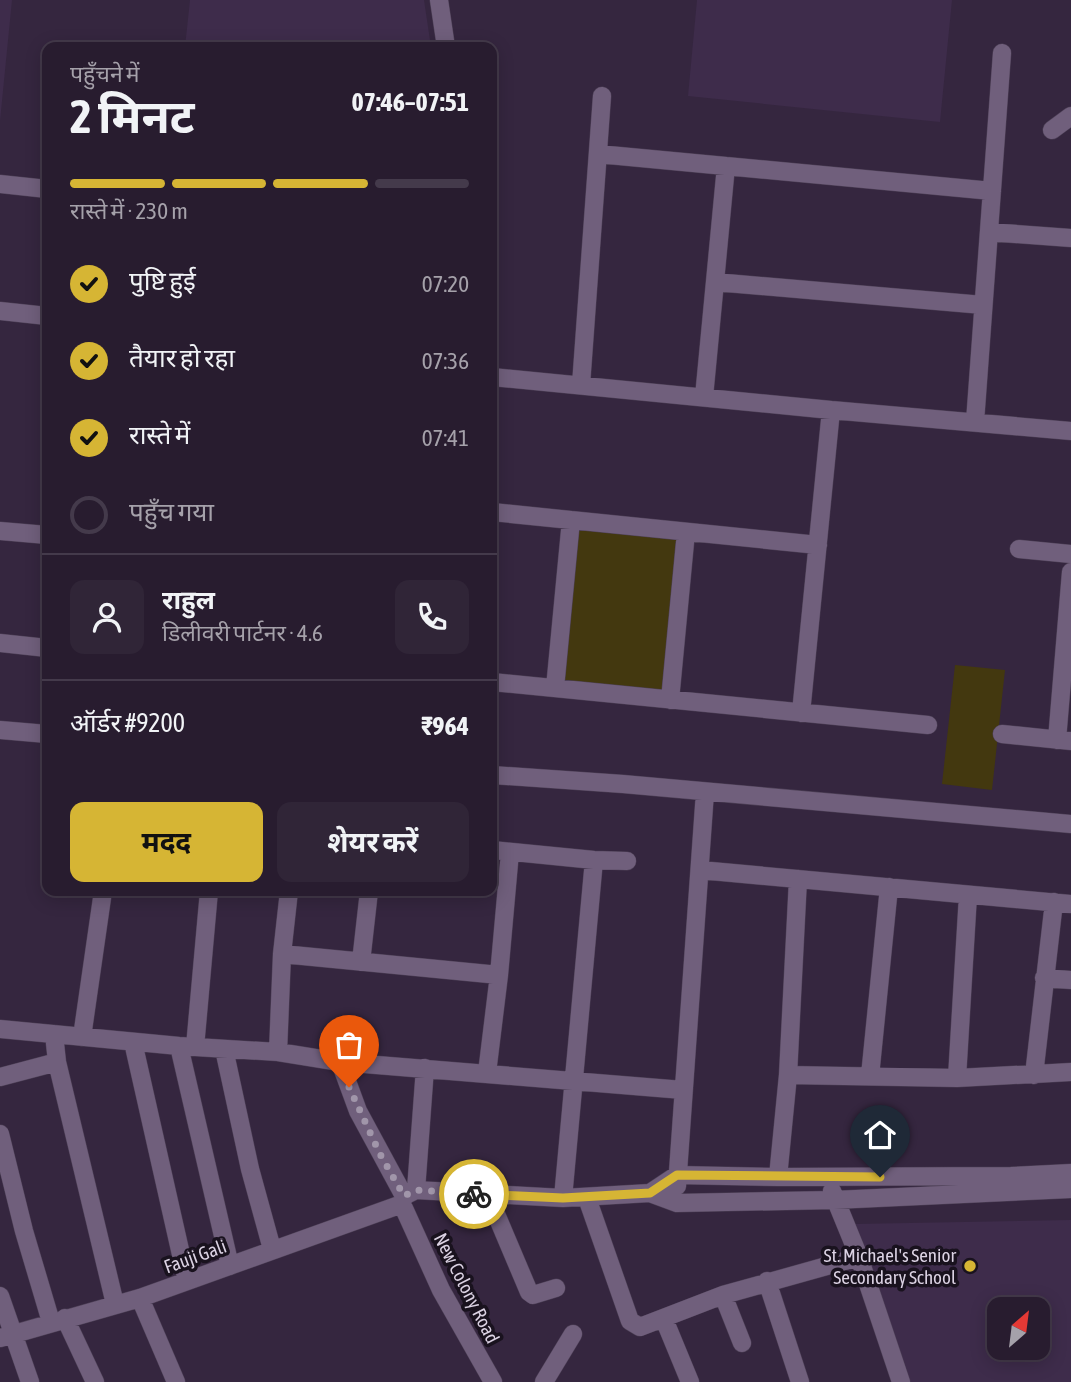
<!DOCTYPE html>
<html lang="hi">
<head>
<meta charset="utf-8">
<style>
  body { margin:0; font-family:"Asap Condensed","Noto Sans Devanagari",sans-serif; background:#302537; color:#f1f3f6; height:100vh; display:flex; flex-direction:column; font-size:26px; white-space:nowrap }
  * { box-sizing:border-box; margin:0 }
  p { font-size:23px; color:#a5a1aa }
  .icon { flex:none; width:38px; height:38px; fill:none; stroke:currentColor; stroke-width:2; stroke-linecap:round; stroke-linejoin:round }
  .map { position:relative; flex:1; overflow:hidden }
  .side { position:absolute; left:42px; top:42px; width:455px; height:854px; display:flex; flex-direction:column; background:#281c2f; border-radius:14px; box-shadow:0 4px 18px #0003,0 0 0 2px #443a4b }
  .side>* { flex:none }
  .needle { width:46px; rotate:28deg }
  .fabs { position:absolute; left:987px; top:1297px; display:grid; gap:14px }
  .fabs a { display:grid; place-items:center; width:63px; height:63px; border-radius:14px; background:#281c2f; box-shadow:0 4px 18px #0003,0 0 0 2px #443a4b; font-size:35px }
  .pin { position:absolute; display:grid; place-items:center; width:60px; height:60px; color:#fff; margin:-72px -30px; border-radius:50% 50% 50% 0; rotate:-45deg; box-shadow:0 0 7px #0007 }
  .pin .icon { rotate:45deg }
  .courier { position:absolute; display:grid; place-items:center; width:70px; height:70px; margin:-35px; border:5px solid #d6b534; border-radius:50%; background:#fff; color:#222; box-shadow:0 2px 9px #0007 }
  .head em { font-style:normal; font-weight:700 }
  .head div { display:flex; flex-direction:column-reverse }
  .head { display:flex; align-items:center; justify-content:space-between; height:119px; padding:0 28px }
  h1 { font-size:46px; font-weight:700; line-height:52px }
  .bar { display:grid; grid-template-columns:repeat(4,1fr); gap:10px 7px; align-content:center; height:84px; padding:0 28px }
  .bar i { height:9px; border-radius:5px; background:#443a4b }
  .bar .selected { background:#d6b534 }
  .bar p { grid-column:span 4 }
  .line { display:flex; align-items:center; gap:18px; padding:0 28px; border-top:2px solid #443a4b }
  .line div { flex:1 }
  .round { display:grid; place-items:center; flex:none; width:74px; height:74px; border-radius:14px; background:#302537 }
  ol { padding:0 28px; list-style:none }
  li { display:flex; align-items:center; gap:21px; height:77px }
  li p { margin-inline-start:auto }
  li .icon { padding:7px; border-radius:50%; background:#d6b534; color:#111; stroke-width:4 }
  li:last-child { color:#a5a1aa }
  li i { width:38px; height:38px; border:4px solid #443a4b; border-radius:50% }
  .cta { display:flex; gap:14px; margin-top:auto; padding:14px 28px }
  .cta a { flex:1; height:80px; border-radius:14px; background:#d6b534; color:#111; font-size:28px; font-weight:700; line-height:80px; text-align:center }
  .cta a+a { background:#302537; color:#f1f3f6 }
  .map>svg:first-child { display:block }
  .built { fill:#3e2c4b; fill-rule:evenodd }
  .green { fill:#43380f }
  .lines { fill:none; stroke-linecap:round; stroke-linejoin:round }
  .minor-casing { stroke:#4e4157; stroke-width:19 }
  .minor { stroke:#705f7c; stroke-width:18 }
  .done { stroke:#a196aa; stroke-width:7; stroke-dasharray:0 12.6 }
  .route { stroke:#d6b534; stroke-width:9 }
  .poi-dot { fill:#d6b534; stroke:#19121e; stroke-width:2.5 }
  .labels { text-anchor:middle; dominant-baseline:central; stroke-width:7; stroke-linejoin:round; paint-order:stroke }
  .poi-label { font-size:19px; fill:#dbd2e3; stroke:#19121e; text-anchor:end }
  .street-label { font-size:19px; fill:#dbd2e3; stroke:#19121e }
</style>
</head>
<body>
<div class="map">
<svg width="1071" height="1382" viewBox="0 0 1071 1382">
  <rect width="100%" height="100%" fill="#35263f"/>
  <path class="built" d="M0,0H12L0,121Z
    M190,0H424L431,47H185Z
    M697,0H952L940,122L688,96Z
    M1071,1220V1382H907L855,1224ZM999,1309H1038V1348H999Z"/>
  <path class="green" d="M579,528L679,539L663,692L564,682Z
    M955,665L1005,670L992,790L942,784Z"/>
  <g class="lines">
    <g class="minor-casing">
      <path id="minor" d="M439,0L446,47
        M1052,130L1071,116
        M598,154L992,191
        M0,184L47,189
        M989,232L1071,238
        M715,282L983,305
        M0,311L47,316
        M492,377L831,410L1071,431
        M581,385L602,96
        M704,397L726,166
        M975,422L1002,53
        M492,512L818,545
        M0,531L47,535
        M1019,549L1071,554
        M0,643L47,648
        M492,682L928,725
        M555,688L571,520
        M670,700L686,532
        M801,713L831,410
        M0,730L47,734
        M1002,734L1071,741
        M1057,740L1071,572
        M492,775L623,784L1071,824
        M492,850L594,860L627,861
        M700,870L1071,904
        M282,954L499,975
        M361,962L369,891
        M1044,978L1071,980
        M0,1029L179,1046L278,1052L340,1062L683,1090
        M54,1034L57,1062L115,1304
        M82,1037L103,891
        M133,1042L187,1281
        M179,1046L230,1266
        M195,1047L209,891
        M224,1049L250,1169L272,1249
        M278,1052L282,954L289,891
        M340,1062L358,1111L404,1196
        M487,1073L499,975L510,852
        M788,1075L957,1078L1071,1072
        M1034,1075L1054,902
        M870,1076L889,887
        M0,1077L57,1062
        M957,1078L968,895
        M0,1134L24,1231L51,1322
        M778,1177L788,1075L798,879
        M677,1186L705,792
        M416,1190L425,1068
        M832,1191L859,1257L901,1382
        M650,1193L677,1175L778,1177L1011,1176L1071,1173
        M488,1195L529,1292L533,1295L556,1288
        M404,1196L416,1190L563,1198L650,1193L677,1203L834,1200L1071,1189
        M404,1196L402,1204L441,1290L493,1382
        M563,1198L594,860
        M587,1198L630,1321L640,1327L723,1295L859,1257
        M767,1281L800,1382
        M723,1295L742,1343
        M0,1296L30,1382
        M140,1298L176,1382
        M65,1318L95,1382
        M664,1319L690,1382
        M0,1338L140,1298L402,1204
        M544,1382L573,1334"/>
    </g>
    <use href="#minor" class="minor"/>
  </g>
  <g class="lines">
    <path class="done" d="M349,1087L380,1154L404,1196L416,1190L474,1194"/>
    <path class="route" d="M474,1194L563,1198L650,1193L677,1175L880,1177"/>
  </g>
  <circle class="poi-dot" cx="970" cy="1266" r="7"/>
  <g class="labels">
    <g class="poi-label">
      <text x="956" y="1255">St. Michael's Senior<tspan x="956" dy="22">Secondary School</tspan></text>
    </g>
    <g class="street-label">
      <text transform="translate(195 1256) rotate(-20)">Fauji Gali</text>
      <text transform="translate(467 1288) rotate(63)">New Colony Road</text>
    </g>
  </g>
</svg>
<div class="fabs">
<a><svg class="needle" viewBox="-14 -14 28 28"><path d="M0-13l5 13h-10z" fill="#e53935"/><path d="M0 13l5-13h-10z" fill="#a5a1aa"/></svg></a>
</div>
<div class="pin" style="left:349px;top:1087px;background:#ea580c"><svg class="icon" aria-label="bag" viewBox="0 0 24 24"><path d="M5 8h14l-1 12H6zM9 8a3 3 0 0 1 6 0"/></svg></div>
<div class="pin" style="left:880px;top:1177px;background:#1f2937"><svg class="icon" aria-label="home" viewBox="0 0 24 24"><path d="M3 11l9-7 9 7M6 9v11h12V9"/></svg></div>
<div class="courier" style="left:474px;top:1194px"><svg class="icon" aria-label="bike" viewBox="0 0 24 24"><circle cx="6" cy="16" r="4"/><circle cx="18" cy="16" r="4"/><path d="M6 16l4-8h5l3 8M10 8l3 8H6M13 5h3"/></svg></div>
<section class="side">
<div class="head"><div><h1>2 मिनट</h1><p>पहुँचने में</p></div><em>07:46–07:51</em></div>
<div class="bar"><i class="selected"></i><i class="selected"></i><i class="selected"></i><i></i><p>रास्ते में · 230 m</p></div>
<ol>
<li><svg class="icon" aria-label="check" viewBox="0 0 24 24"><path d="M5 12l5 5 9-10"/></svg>पुष्टि हुई<p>07:20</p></li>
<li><svg class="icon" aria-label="check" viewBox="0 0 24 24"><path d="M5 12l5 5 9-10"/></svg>तैयार हो रहा<p>07:36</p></li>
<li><svg class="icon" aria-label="check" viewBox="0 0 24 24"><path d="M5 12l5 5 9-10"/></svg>रास्ते में<p>07:41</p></li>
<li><i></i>पहुँच गया</li>
</ol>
<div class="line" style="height:126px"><a class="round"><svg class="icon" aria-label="person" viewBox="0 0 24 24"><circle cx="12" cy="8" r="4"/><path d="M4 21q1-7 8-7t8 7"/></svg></a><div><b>राहुल</b><p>डिलीवरी पार्टनर · 4.6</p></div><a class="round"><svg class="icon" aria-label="phone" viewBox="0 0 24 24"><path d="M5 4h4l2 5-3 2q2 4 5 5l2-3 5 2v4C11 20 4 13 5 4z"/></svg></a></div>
<div class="line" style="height:91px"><div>ऑर्डर #9200</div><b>₹964</b></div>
<div class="cta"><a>मदद</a><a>शेयर करें</a></div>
</section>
</div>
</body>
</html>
